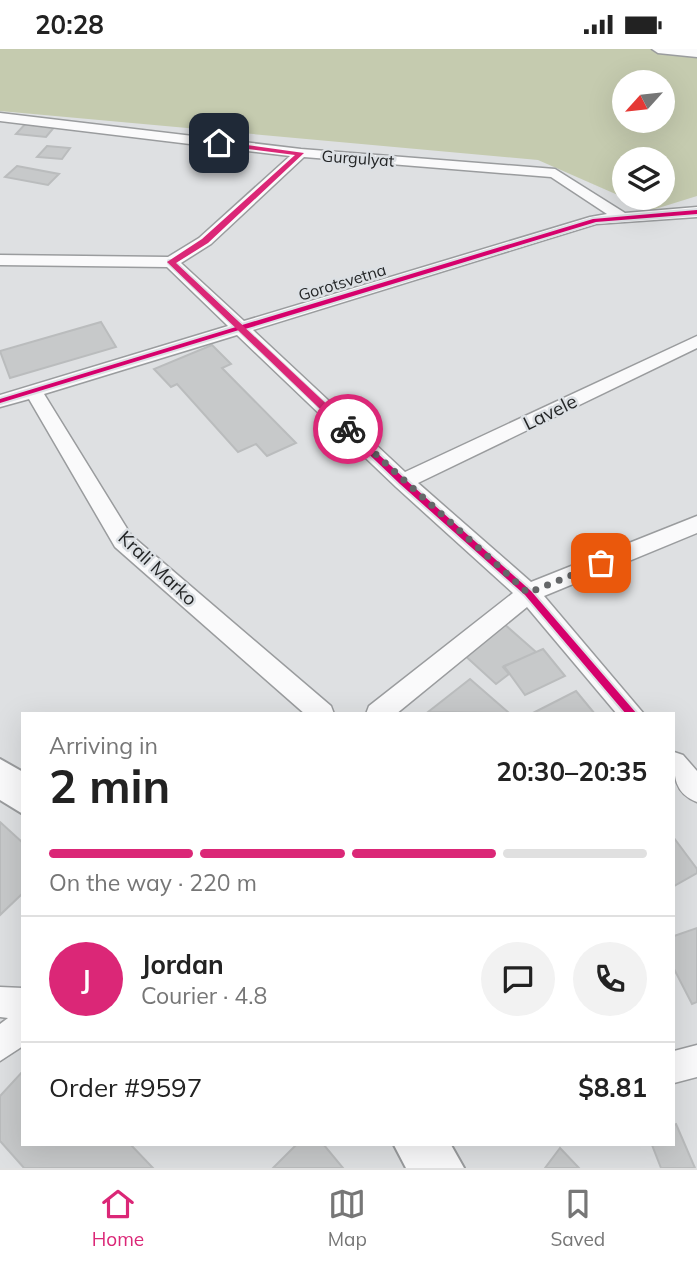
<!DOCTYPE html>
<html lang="en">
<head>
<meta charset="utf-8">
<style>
  body { margin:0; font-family:Mulish,sans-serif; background:#f2f2f2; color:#222; height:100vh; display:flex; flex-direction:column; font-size:26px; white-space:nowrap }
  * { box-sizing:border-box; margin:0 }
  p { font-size:23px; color:#767676 }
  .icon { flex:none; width:38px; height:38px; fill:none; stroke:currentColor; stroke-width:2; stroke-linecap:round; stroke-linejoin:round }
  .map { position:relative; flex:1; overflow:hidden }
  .sheet { position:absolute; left:21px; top:663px; width:654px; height:434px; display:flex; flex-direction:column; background:#fff; border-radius:0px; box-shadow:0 7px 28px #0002 }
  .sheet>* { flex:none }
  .needle { width:46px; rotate:243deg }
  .buttons { position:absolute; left:612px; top:21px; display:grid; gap:14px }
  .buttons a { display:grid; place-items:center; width:63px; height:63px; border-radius:50%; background:#fff; box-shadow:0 7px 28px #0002; font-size:35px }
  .pin { position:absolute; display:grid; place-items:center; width:60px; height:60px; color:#fff; margin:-30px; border-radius:14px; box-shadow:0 4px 10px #0006 }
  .courier { position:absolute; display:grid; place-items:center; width:70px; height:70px; margin:-35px; border:5px solid #db2777; border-radius:50%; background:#fff; color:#222; box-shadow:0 2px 9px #0007 }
  .head em { font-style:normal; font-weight:700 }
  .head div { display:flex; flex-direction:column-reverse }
  .head { display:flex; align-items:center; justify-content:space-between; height:119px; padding:0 28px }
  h1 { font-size:46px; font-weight:700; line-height:52px }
  .bar { display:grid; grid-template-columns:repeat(4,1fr); gap:10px 7px; align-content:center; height:84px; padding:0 28px }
  .bar i { height:9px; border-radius:5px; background:#e0e0e0 }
  .bar .selected { background:#db2777 }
  .bar p { grid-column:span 4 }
  .line { display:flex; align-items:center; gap:18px; padding:0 28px; border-top:2px solid #e0e0e0 }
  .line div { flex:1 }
  .round { display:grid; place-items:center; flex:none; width:74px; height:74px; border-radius:37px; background:#f2f2f2 }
  .status { display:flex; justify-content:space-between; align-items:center; height:49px; padding:0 35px; background:#fff; direction:ltr }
  .status svg { height:19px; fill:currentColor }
  .tabs { display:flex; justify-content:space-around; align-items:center; height:98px; border-top:2px solid #e0e0e0; background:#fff; font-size:19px; color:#767676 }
  .tabs a { display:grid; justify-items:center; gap:4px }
  .tabs .selected { color:#db2777 }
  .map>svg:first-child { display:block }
  .green { fill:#c5cbaf; fill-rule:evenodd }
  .building { fill:#c7c9ca; stroke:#babcbd; stroke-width:2 }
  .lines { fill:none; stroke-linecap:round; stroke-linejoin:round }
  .street-casing { stroke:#9a9c9e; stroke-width:3 }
  .secondary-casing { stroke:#9a9c9e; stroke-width:4 }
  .street { fill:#fafafb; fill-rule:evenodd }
  .secondary { fill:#fafafb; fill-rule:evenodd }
  .cycleway-casing { stroke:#dce0e4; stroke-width:4 }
  .cycleway { fill:#d6006c; fill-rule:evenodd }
  .route { fill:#db2777 }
  .done { stroke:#646668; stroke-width:7; stroke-dasharray:0 12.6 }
  .labels { text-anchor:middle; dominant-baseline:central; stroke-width:5; stroke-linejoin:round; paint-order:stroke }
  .far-street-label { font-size:16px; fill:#232526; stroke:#dce0e4 }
  .street-label { font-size:19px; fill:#232526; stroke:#dce0e4 }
</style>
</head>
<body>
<div class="status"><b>20:28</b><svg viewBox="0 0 49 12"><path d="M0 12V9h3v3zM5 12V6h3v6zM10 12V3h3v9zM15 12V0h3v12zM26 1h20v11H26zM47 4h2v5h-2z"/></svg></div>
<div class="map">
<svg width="697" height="1119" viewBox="0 0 697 1119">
  <rect width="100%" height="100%" fill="#dee0e2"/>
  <path class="green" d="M0,0H697V147L652,161L538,111L0,62ZM625,33H663V72H625ZM625,110H663V149H625Z"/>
  <path class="building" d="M27,73L56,76L46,88L16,85Z
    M47,97L70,99L62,110L37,108Z
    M17,117L59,125L48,136L5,128Z
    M101,273L116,298L10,329L0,302Z
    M212,296L231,315L222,319L296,394L267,407L256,395L238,403L177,335L171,338L154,320Z
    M502,573L536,603L503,618L509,625L496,635L461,603Z
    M543,600L565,627L525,646L504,617Z
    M470,630L509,664L428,663Z
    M576,642L595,665H531Z
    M0,773L23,794V844L0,866Z
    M674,789L697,820V824L674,837Z
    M697,879V953L692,955L674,920V887Z
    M23,1022V1096H131L153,1119H24L0,1092V1047Z
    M676,1075L695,1119H661L652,1096H674V1076Z
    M296,1096H324L343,1119H273Z
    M560,1099L579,1119H545Z"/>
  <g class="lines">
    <g class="street-casing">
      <path id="street" d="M652,0H697V8L658,4Z
        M0,64L301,100L555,120L625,164L697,158V168L596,175L253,281L405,423L697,287V299L418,434L531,533L697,467V484L544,547L644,665H617L527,558L396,665H366L369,657L513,544L396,438L237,286L44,345L131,486L331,657L334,665H305L115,498L29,350L0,358V346L228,277L167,218L0,216V206L168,208L199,189L290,107L0,72ZM304,108L551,128L607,165L590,168L244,272L181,214L211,195Z
        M674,703L683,706L697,722V753C673,744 674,725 674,703Z
        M0,938L23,939V997L0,1012V975L8,969L0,968Z
        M697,996V1028L674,1034V1002Z"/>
    </g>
    <g class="secondary-casing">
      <path id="secondary" d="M0,710L23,723V765L0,751Z
        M394,1096H451L464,1119H406Z"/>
    </g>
    <use href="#street" class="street"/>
    <use href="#secondary" class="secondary"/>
    <g class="cycleway-casing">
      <path id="cycleway" d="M697,161V165L596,173L245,280L406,431L531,542L637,665H626L525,546L400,435L239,281L0,354V350L236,278L169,214V212H173L242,276L593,170Z"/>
    </g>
    <use href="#cycleway" class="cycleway"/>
  </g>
  <path class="route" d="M219,92L304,104L208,194L176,214L351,378V383H344L167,213L202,190L295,106L216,96Z"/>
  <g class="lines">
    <path class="done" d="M348,380L528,544L601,514"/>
  </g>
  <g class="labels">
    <g class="far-street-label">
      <text transform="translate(358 109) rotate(4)">Gurgulyat</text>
      <text transform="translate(342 233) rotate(-17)">Gorotsvetna</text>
    </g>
    <g class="street-label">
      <text transform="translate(550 363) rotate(-26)">Lavele</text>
      <text transform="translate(158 519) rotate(43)">Krali Marko</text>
    </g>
  </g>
</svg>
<div class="buttons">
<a><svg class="needle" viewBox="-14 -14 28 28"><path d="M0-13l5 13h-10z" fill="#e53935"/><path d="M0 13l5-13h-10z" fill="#767676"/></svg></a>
<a><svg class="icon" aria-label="layers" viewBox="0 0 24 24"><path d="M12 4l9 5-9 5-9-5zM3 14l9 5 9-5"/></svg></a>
</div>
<div class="pin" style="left:601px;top:514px;background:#ea580c"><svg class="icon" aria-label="bag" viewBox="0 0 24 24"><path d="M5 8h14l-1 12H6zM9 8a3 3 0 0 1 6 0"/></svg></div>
<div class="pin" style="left:219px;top:94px;background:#1f2937"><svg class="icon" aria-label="home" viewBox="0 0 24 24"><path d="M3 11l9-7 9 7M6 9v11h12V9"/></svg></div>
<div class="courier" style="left:348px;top:380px"><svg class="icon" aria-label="bike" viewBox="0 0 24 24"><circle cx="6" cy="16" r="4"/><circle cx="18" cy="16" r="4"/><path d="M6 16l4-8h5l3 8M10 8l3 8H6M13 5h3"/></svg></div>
<section class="sheet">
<div class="head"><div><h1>2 min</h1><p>Arriving in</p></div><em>20:30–20:35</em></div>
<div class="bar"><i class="selected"></i><i class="selected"></i><i class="selected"></i><i></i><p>On the way · 220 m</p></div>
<div class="line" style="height:126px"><b class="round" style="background:#db2777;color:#fff">J</b><div><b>Jordan</b><p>Courier · 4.8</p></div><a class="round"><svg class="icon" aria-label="chat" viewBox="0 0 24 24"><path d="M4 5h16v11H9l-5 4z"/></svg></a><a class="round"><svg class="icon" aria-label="phone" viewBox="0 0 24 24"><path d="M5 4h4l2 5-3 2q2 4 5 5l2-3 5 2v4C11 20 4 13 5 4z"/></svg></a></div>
<div class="line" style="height:91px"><div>Order #9597</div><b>$8.81</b></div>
</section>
</div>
<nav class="tabs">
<a class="selected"><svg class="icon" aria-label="home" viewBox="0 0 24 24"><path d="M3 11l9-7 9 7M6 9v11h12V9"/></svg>Home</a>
<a><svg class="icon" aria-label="map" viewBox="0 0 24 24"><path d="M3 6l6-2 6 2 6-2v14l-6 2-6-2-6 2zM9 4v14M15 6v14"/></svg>Map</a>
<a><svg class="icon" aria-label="saved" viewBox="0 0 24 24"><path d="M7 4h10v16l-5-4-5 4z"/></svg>Saved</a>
</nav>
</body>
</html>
